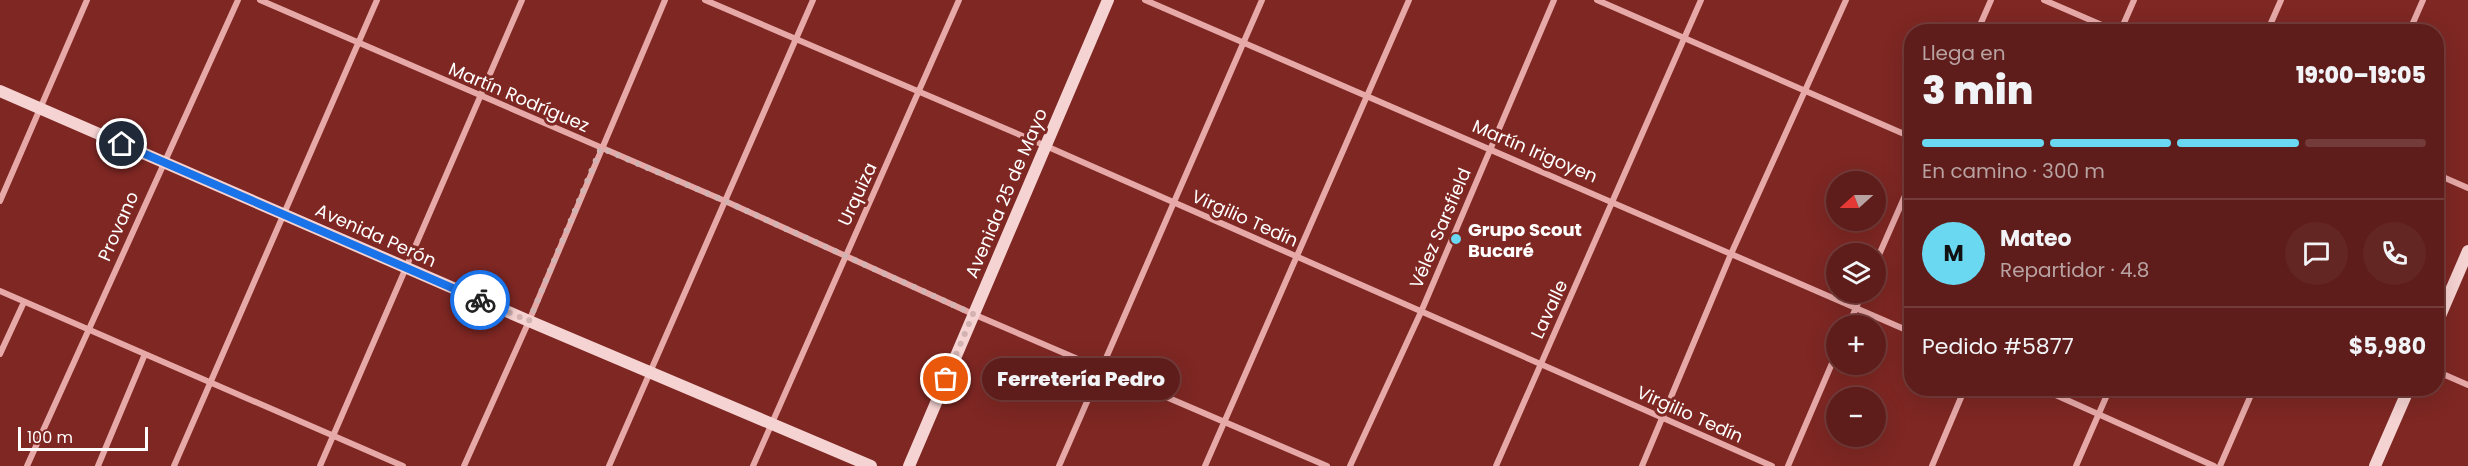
<!DOCTYPE html>
<html lang="es">
<head>
<meta charset="utf-8">
<style>
  body { margin:0; font-family:Poppins,sans-serif; background:#642623; color:#f1f3f6; height:100vh; display:flex; flex-direction:column; font-size:22px; white-space:nowrap }
  * { box-sizing:border-box; margin:0 }
  p { font-size:20px; color:#b9a2a2 }
  .icon { flex:none; width:33px; height:33px; fill:none; stroke:currentColor; stroke-width:2; stroke-linecap:round; stroke-linejoin:round }
  .map { position:relative; flex:1; overflow:hidden }
  .details { position:absolute; left:1904px; top:24px; width:540px; height:372px; display:flex; flex-direction:column; background:#5e1d1a; border-radius:24px; box-shadow:0 6px 24px #0002,0 0 0 2px #733b39 }
  .details>* { flex:none }
  .needle { width:39px; rotate:249deg }
  .fabs { position:absolute; left:1826px; top:171px; display:grid; gap:12px }
  .fabs a { display:grid; place-items:center; width:60px; height:60px; border-radius:50%; background:#5e1d1a; box-shadow:0 6px 24px #0002,0 0 0 2px #733b39; font-size:30px }
  .scale { position:absolute; left:18px; bottom:15px; width:130px; box-sizing:border-box; padding-left:6px; border:3px solid #fff; border-top:0; font-size:16px; line-height:21px; white-space:nowrap; color:#fff; -webkit-text-stroke:4px #7e2723; paint-order:stroke }
  .pin { position:absolute; display:grid; place-items:center; width:51px; height:51px; color:#fff; margin:-26px; border:3px solid #fff; border-radius:50%; box-shadow:0 2px 6px #0007 }
  .courier { position:absolute; display:grid; place-items:center; width:60px; height:60px; margin:-30px; border:4px solid #1a73e8; border-radius:50%; background:#fff; color:#222; box-shadow:0 2px 8px #0007 }
  .bubble { position:absolute; height:42px; border-radius:21px; background:#5e1d1a; box-shadow:0 6px 24px #0002,0 0 0 2px #733b39; font-size:20px; font-weight:800; line-height:42px; text-align:center }
  .head em { font-style:normal; font-weight:800 }
  .head div { display:flex; flex-direction:column-reverse }
  .head { display:flex; align-items:center; justify-content:space-between; height:102px; padding:0 18px }
  h1 { font-size:39px; font-weight:800; line-height:45px }
  .bar { display:grid; grid-template-columns:repeat(4,1fr); gap:9px 6px; align-content:center; height:72px; padding:0 18px }
  .bar i { height:8px; border-radius:4px; background:#733b39 }
  .bar .on { background:#6bd8f1 }
  .bar p { grid-column:span 4 }
  .line { display:flex; align-items:center; gap:15px; padding:0 18px; border-top:2px solid #733b39 }
  .line div { flex:1 }
  .round { display:grid; place-items:center; flex:none; width:63px; height:63px; border-radius:32px; background:#642623 }
  .map>svg:first-child { display:block }
  .lines { fill:none; stroke-linecap:round; stroke-linejoin:round }
  .street { stroke:#e6a9a8; stroke-width:6 }
  .secondary { stroke:#f5d3d2; stroke-width:12 }
  .done { stroke:#d2b3b2; stroke-width:6; stroke-dasharray:0 10.8 }
  .route { stroke:#1a73e8; stroke-width:8 }
  .poi-dot { fill:#6bd8f1; stroke:#7e2723; stroke-width:2 }
  .labels { text-anchor:middle; dominant-baseline:central; stroke-width:6; stroke-linejoin:round; paint-order:stroke }
  .street-label { font-size:18px; fill:#fff; stroke:#7e2723 }
  .poi-label { font-size:18px; font-weight:bold; fill:#fff; stroke:#7e2723; text-anchor:start }
</style>
</head>
<body>
<div class="map">
<svg width="2468" height="466" viewBox="0 0 2468 466">
  <rect width="100%" height="100%" fill="#7e2723"/>
  <g class="lines">
    <path class="street" d="M260,0L725,201L973,314L1327,466
      M705,0L1046,146L1772,466
      M1145,0L1911,332
      M1597,0L1911,137
      M2044,0L2118,32
      M1977,32L1991,0
      M2120,32L2134,0
      M2267,32L2281,0
      M2409,32L2423,0
      M2436,174L2468,188
      M0,201L87,0
      M1875,264L1911,182
      M0,291L403,466
      M1848,326L1863,292
      M0,354L24,302
      M2436,371L2468,385
      M2040,388L2214,466
      M27,466L238,0
      M98,466L145,354
      M174,466L377,0
      M320,466L522,0
      M464,466L529,321L665,0
      M609,466L813,0
      M753,466L959,0
      M1059,466L1262,0
      M1205,466L1409,0
      M1350,466L1421,312L1554,0
      M1496,466L1701,0
      M1642,466L1731,254L1846,0
      M1788,466L1836,354
      M1932,466L1965,388
      M2076,466L2110,388
      M2220,466L2254,388"/>
    <path class="secondary" d="M0,91L529,321L871,466
      M2436,325L2468,251
      M909,466L1108,0
      M2375,466L2409,388"/>
  </g>
  <g class="lines">
    <path class="done" d="M480,300L529,321L601,148L725,201L973,314L946,379"/>
    <path class="route" d="M122,144L480,300"/>
  </g>
  <circle class="poi-dot" cx="1456" cy="239" r="6"/>
  <g class="labels">
    <g class="street-label">
      <text transform="translate(519 97) rotate(23)">Martín Rodríguez</text>
      <text transform="translate(1535 151) rotate(23)">Martín Irigoyen</text>
      <text transform="translate(1006 193) rotate(-67)">Avenida 25 de Mayo</text>
      <text transform="translate(857 194) rotate(-65)">Urquiza</text>
      <text transform="translate(1245 218) rotate(24)">Virgilio Tedín</text>
      <text transform="translate(118 226) rotate(-66)">Provano</text>
      <text transform="translate(1440 228) rotate(-67)">Vélez Sarsfield</text>
      <text transform="translate(376 235) rotate(24)">Avenida Perón</text>
      <text transform="translate(1549 309) rotate(-65)">Lavalle</text>
      <text transform="translate(1690 414) rotate(24)">Virgilio Tedín</text>
    </g>
    <g class="poi-label">
      <text x="1468" y="229">Grupo Scout<tspan x="1468" dy="21">Bucaré</tspan></text>
    </g>
  </g>
</svg>
<div class="fabs">
<a><svg class="needle" viewBox="-14 -14 28 28"><path d="M0-13l5 13h-10z" fill="#e53935"/><path d="M0 13l5-13h-10z" fill="#b9a2a2"/></svg></a>
<a><svg class="icon" aria-label="layers" viewBox="0 0 24 24"><path d="M12 4l9 5-9 5-9-5zM3 14l9 5 9-5"/></svg></a>
<a>+</a>
<a>−</a>
</div>
<div class="scale">100 m</div>
<div class="pin" style="left:946px;top:379px;background:#ea580c"><svg class="icon" aria-label="bag" viewBox="0 0 24 24"><path d="M5 8h14l-1 12H6zM9 8a3 3 0 0 1 6 0"/></svg></div>
<div class="pin" style="left:122px;top:144px;background:#1f2937"><svg class="icon" aria-label="home" viewBox="0 0 24 24"><path d="M3 11l9-7 9 7M6 9v11h12V9"/></svg></div>
<div class="courier" style="left:480px;top:300px"><svg class="icon" aria-label="bike" viewBox="0 0 24 24"><circle cx="6" cy="16" r="4"/><circle cx="18" cy="16" r="4"/><path d="M6 16l4-8h5l3 8M10 8l3 8H6M13 5h3"/></svg></div>
<div class="bubble" style="left:982px;top:358px;width:198px">Ferretería Pedro</div>
<section class="details">
<div class="head"><div><h1>3 min</h1><p>Llega en</p></div><em>19:00–19:05</em></div>
<div class="bar"><i class="on"></i><i class="on"></i><i class="on"></i><i></i><p>En camino · 300 m</p></div>
<div class="line" style="height:108px"><b class="round" style="background:#6bd8f1;color:#111">M</b><div><b>Mateo</b><p>Repartidor · 4.8</p></div><a class="round"><svg class="icon" aria-label="chat" viewBox="0 0 24 24"><path d="M4 5h16v11H9l-5 4z"/></svg></a><a class="round"><svg class="icon" aria-label="phone" viewBox="0 0 24 24"><path d="M5 4h4l2 5-3 2q2 4 5 5l2-3 5 2v4C11 20 4 13 5 4z"/></svg></a></div>
<div class="line" style="height:78px"><div>Pedido #5877</div><b>$5,980</b></div>
</section>
</div>
</body>
</html>
